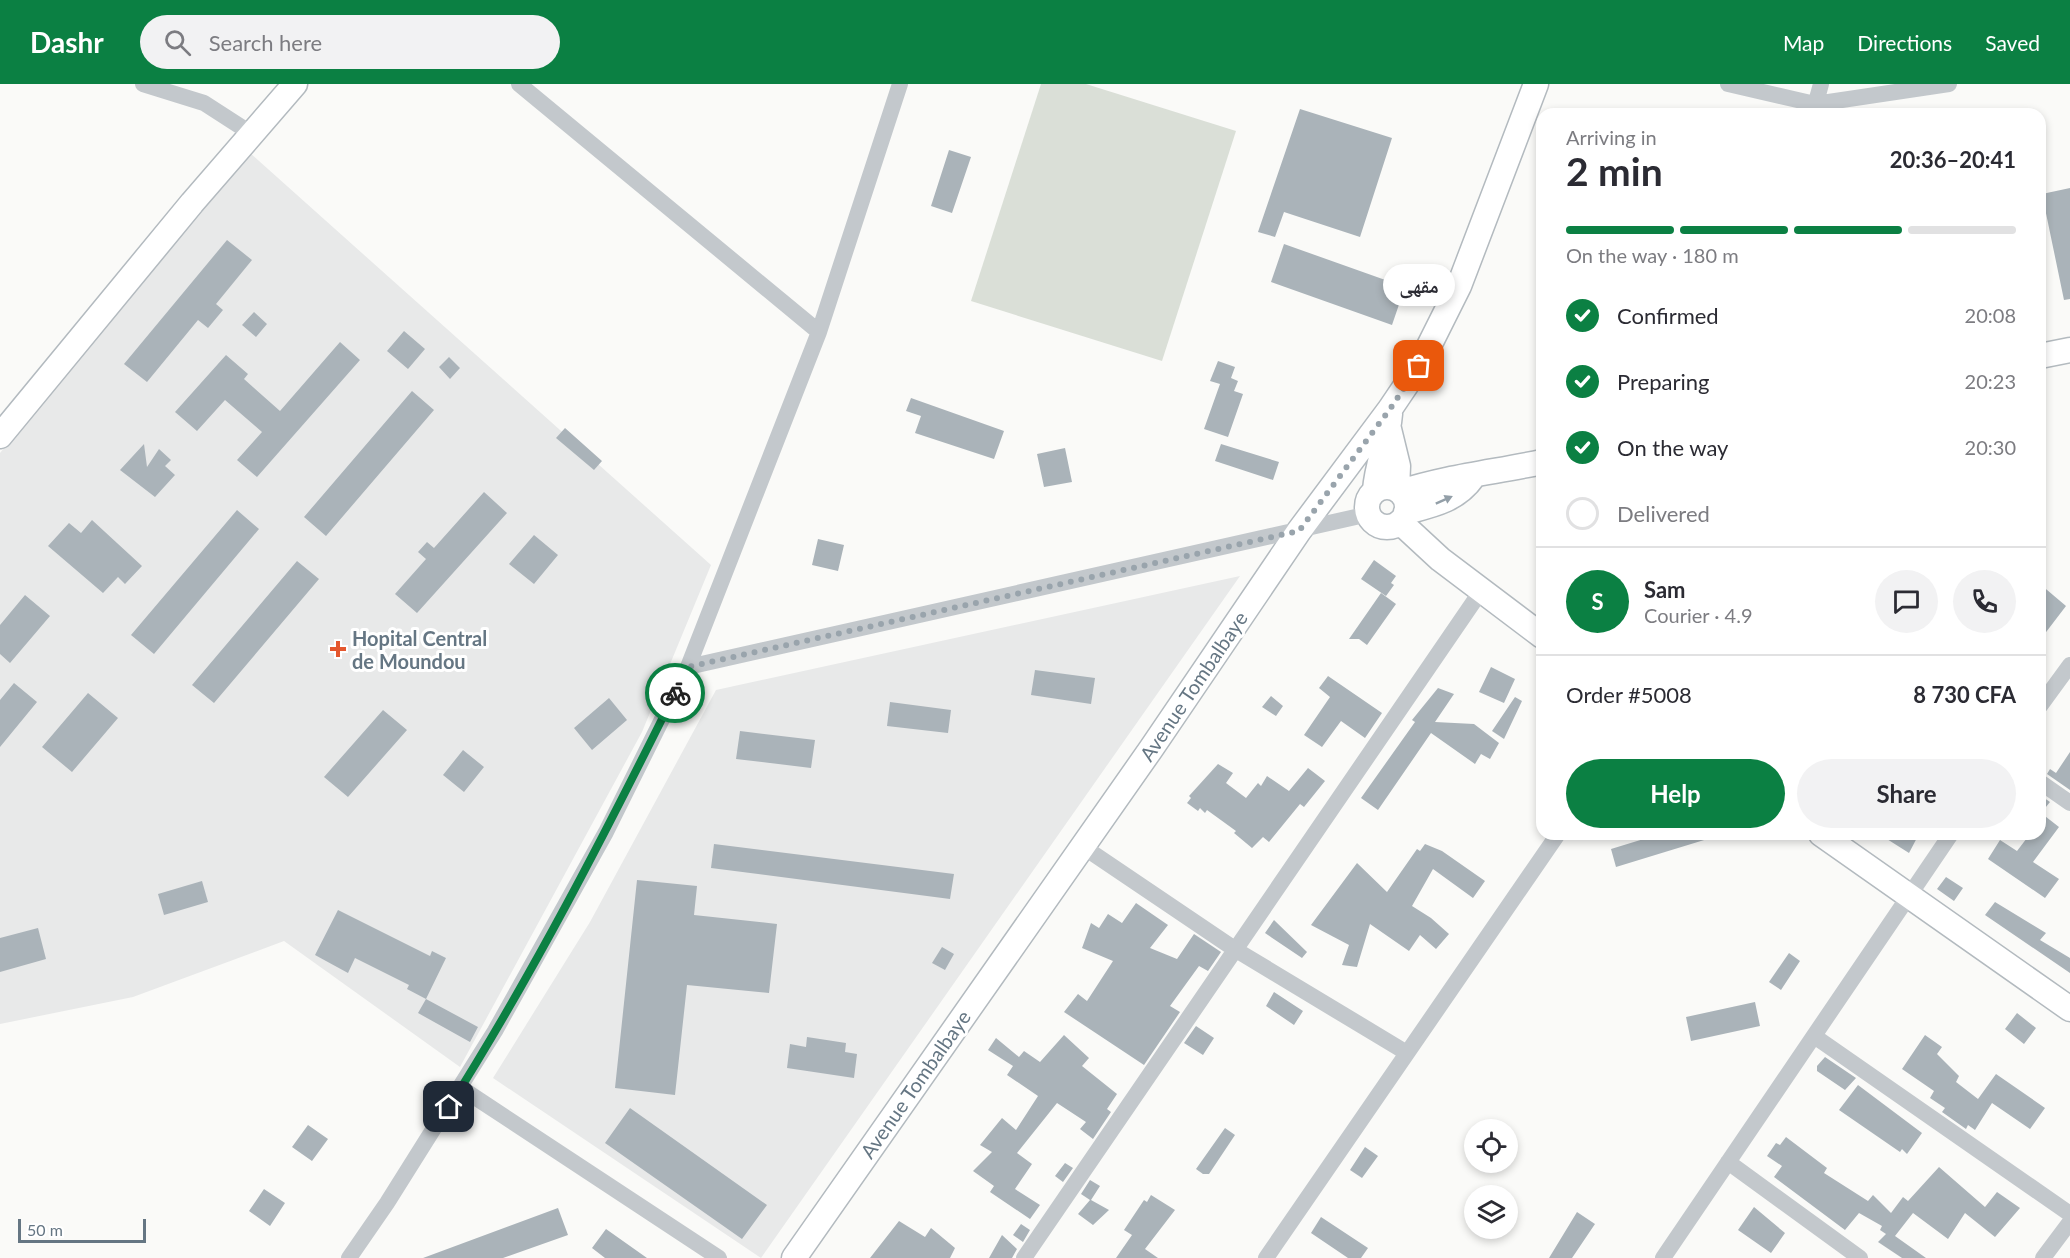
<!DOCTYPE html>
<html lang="en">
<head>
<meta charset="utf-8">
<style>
  body { margin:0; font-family:Lato,"Noto Naskh Arabic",sans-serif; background:#f2f2f3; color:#2b2b33; height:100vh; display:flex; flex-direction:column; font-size:22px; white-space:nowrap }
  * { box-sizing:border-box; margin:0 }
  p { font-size:20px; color:#7c7c81 }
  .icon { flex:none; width:33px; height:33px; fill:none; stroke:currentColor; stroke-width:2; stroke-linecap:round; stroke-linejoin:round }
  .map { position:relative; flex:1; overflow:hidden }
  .side { position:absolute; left:1536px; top:24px; width:510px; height:732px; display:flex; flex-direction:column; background:#fff; border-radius:18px; box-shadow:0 3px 9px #0003 }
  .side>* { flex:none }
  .buttons { position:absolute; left:1464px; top:1035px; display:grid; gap:12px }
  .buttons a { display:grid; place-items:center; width:54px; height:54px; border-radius:50%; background:#fff; box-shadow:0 3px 9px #0003; font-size:30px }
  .scale { position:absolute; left:18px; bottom:15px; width:128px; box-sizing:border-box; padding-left:6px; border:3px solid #657683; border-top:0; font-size:16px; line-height:21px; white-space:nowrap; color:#657683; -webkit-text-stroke:4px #fff; paint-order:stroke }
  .pin { position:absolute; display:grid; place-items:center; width:51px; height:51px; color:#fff; margin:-26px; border-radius:12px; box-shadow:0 3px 9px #0006 }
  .courier { position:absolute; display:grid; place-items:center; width:60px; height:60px; margin:-30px; border:4px solid #0b8043; border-radius:50%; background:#fff; color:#222; box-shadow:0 2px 8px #0007 }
  .bubble { position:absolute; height:42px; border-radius:21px; background:#fff; box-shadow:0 3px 9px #0003; font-size:20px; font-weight:700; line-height:42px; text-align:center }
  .head em { font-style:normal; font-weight:700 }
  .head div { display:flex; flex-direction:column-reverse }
  .head { display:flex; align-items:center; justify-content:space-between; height:102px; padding:0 30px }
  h1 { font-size:39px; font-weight:700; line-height:45px }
  .bar { display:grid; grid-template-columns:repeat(4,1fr); gap:9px 6px; align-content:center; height:72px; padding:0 30px }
  .bar i { height:8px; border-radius:4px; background:#e1e1e2 }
  .bar .current { background:#0b8043 }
  .bar p { grid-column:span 4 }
  .line { display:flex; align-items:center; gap:15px; padding:0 30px; border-top:2px solid #e1e1e2 }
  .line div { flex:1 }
  .round { display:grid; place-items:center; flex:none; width:63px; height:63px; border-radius:32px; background:#f2f2f3 }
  ol { padding:0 30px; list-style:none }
  li { display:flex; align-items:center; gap:18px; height:66px }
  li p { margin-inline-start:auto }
  li .icon { padding:6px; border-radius:50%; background:#0b8043; color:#fff; stroke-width:4 }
  li:last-child { color:#7c7c81 }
  li i { width:33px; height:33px; border:3px solid #e1e1e2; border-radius:50% }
  .action { display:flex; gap:12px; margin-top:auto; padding:12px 30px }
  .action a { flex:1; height:69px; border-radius:36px; background:#0b8043; color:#fff; font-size:24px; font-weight:700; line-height:69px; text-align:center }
  .action a+a { background:#f2f2f3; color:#2b2b33 }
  header { display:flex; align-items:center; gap:36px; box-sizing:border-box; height:84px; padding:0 30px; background:#0b8043; color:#fff }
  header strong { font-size:28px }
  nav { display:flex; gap:33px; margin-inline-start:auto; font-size:21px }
  .search { width:420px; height:54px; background:#f2f2f3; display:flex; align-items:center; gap:15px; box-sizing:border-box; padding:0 21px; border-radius:33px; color:#7c7c81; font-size:22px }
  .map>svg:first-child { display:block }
  .built { fill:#e8e9e9 }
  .green { fill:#dadfd7 }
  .building { fill:#aab3b9 }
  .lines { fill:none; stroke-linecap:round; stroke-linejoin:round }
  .secondary-casing { stroke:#b3babf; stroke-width:27 }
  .street { stroke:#c3c8cc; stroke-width:16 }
  .secondary { stroke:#fff; stroke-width:24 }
  .oneway { fill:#939fa8 }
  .done { stroke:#99a4ac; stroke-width:6; stroke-dasharray:0 10.8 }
  .route { stroke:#0b8043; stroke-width:8 }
  .poi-dot { fill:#e4572e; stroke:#fff; stroke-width:2 }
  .labels { text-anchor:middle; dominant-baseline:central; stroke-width:6; stroke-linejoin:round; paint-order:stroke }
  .poi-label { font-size:20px; font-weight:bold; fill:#657683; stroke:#fff; text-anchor:start }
  .street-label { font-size:20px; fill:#657683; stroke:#fff }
</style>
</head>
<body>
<header>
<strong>Dashr</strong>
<div class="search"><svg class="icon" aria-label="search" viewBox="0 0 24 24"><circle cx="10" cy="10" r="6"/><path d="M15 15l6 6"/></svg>Search here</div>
<nav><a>Map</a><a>Directions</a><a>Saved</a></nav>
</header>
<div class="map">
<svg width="2070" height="1174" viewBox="0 0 2070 1174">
  <rect width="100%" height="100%" fill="#fafaf8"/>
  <path class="built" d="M250,69L711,481L642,648L460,983L284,857L133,913L0,940V369Z
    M1240,492L761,1174L493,994L590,838L716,606Z"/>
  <path class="green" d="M1041,0H1086L1236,47L1162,277L971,217Z"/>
  <path class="building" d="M1300,25L1392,54L1360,153L1284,128L1275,153L1258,148Z
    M949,66L971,73L952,129L931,122Z
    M2070,104V215L2064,216L2042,110Z
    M227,156L252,176L216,220L223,226L208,244L198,236L147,298L124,280Z
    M1284,160L1405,203L1392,241L1271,198Z
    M254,228L267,240L256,253L242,241Z
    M404,247L425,265L408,285L387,267Z
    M340,258L360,276L257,393L237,376L262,348L225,316L197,347L175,328L226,271L248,290L244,295L280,327Z
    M449,273L460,284L450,295L439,283Z
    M1218,277L1235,283L1231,294L1238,297L1234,307L1243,310L1228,353L1204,345L1220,300L1210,297Z
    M412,307L434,326L326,452L304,433Z
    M911,314L1004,347L994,375L915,349L921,332L906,327Z
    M565,344L602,377L594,386L556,354Z
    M144,360L147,383L159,365L171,376L165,382L175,391L155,413L120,386Z
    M1221,360L1279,378L1273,396L1215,377Z
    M1065,364L1072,398L1044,403L1037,370Z
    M484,408L507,429L417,529L395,510L426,475L418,468L427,458L434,464Z
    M237,426L259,445L154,570L131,551Z
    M92,436L142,482L125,500L118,493L103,509L48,462L69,439L81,449Z
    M534,451L558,471L534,500L509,480Z
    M818,455L844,461L838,487L812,481Z
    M1374,476L1396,492L1391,499L1394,501L1386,512L1361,495Z
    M297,477L319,495L214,619L192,601Z
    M2040,500L2066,522L2040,556Z
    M1381,509L1396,520L1367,561L1359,555H1349Z
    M25,511L50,532L10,579L0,570V541Z
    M1491,583L1515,595L1504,619L1479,608Z
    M1035,586L1095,594L1091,620L1031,611Z
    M1328,592L1382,629L1365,654L1341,637L1322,663L1304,651L1330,613L1319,604Z
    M14,599L37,618L0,663V616Z
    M1438,604L1454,610L1435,638L1474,640L1499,659L1490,675L1481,670L1475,680L1431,649L1378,726L1361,714L1415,638L1412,636Z
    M88,609L118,634L72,688L42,663Z
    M1271,612L1283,622L1276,632L1262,623Z
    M1515,613L1522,617L1504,655L1492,647Z
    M609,614L627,636L592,666L574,644Z
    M890,618L951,626L948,649L887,642Z
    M383,626L407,646L348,713L324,693Z
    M740,647L815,656L811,684L736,675Z
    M463,666L484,683L464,708L443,691Z
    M2070,668V706L2047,690L2050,685L2056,689Z
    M1218,680L1233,689L1226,699L1246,714L1258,699L1261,702L1267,692L1289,707L1308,684L1325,697L1304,723L1300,720L1269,758L1263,753L1252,764L1234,749L1236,747L1207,726L1205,729L1200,724L1198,727L1187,719L1191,714L1189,712Z
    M2040,711L2050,718L2041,729L2059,743L2033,778L2059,795L2045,814L1988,775L2000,756L2017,767L2030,750H2040Z
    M1660,750H1713L1714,753L1616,783L1611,765Z
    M1879,750H1919L1909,769Z
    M714,760L954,790L950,815L711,784Z
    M1425,760L1442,767L1485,797L1473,814L1433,785L1412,822L1431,834L1449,850L1436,865L1420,851L1409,867L1370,840L1357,883L1342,881L1349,861L1311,841L1357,779L1387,808L1417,765L1420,767Z
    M1946,793L1963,804L1954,817L1937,805Z
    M637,796L697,802L694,831L777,840L769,909L687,901L675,1011L615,1004Z
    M202,797L208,818L164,831L158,810Z
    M1995,818L2046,849L2040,856L2070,874V889L1985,831Z
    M1136,819L1168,841L1150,864L1177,875L1194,850L1221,868L1208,887L1199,882L1170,922L1180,928L1144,981L1064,928L1078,910L1087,917L1113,877L1082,864L1091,839L1099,844L1108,830L1122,839Z
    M338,826L430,872L432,867L446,874L426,915L407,905L409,901L355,874L348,889L315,871Z
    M1274,836L1307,868L1302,874L1265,849Z
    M38,844L46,875L0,888V854Z
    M942,863L954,870L945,886L932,879Z
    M1789,869L1800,877L1781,906L1769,898Z
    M1274,908L1303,927L1294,941L1266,922Z
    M426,915L478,943L470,958L418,929Z
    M1755,918L1760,942L1691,957L1686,933Z
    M2017,929L2036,944L2024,960L2005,945Z
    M1196,942L1214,954L1203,971L1184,959Z
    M1064,951L1089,974L1082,982L1117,1010L1107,1025L1111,1028L1093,1055L1080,1045L1086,1038L1057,1019L1017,1069L1032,1080L1015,1105L1040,1121L1030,1135L990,1108L994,1102L973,1087L992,1068L980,1061L1002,1034L1016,1046L1038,1012L1007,991L1013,982L988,966L996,954L1019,973L1024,967L1040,978Z
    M1925,951L1942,963L1937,970L1959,992L1956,998L1978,1015L1996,990L2045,1024L2030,1045L1992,1019L1975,1046L1968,1041L1966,1045L1942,1028L1945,1024L1930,1014L1934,1007L1902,985Z
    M807,953L846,959L845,968L857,970L854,994L787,984L790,960L806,963Z
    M1825,973L1856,994L1845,1006L1817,987V982Z
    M1858,1001L1922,1049L1907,1070L1902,1065L1900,1068L1839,1026Z
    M630,1024L767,1121L742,1155L605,1059Z
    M308,1041L328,1055L312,1077L292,1063Z
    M1225,1044L1235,1051L1209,1090H1203L1196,1085Z
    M1786,1053L1827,1084L1824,1089L1868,1117L1873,1111L1891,1129L1903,1113L1908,1117L1939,1083L1985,1123L1997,1108L2020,1124L1995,1153L1965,1129L1948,1155L1913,1129L1895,1152L1926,1174H1902L1878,1158L1886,1150L1880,1146L1882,1142L1859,1129L1845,1146L1774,1093L1782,1082L1767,1072L1776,1059L1780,1061Z
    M1365,1063L1378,1072L1362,1094L1350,1086Z
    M1065,1079L1073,1084L1063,1098L1055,1092Z
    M1090,1096L1100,1102L1091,1116L1109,1126L1093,1141L1078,1130L1090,1116L1081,1110Z
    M264,1105L285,1119L270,1142L249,1127Z
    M1151,1111L1175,1126L1145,1165L1158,1174H1116L1132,1151L1124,1146L1144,1116L1147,1118Z
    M1754,1123L1785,1149L1771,1169L1738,1146Z
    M558,1124L568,1151L503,1174H423Z
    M1577,1128L1595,1140L1572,1174H1549Z
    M1321,1133L1368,1164L1361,1174H1348L1311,1149Z
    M899,1137L925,1153L931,1144L955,1164L950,1174H870Z
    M1021,1140L1030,1146L1023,1158L1013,1151Z
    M606,1145L647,1174H605L592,1164Z
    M1002,1151L1017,1165L1012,1174H989Z"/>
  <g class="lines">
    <g class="secondary-casing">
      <path id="secondary" d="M2040,272L2070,266
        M1389,345L1398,382L1397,405
        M0,352L192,119L295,0
        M1367 423a20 20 0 1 1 40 0a20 20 0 1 1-40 0Z
        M1375,406C1377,380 1388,356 1390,330
        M1401,408C1447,393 1495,388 1542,378
        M1406,428C1433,421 1457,416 1473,393
        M1400,438L1440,475L1542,552
        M1821,750L2070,925
        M794,1174L1151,665L1299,447L1390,325L1419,282L1459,202L1536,0"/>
    </g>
    <path class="street" d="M143,0L204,19L252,50
      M519,0L819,248
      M1728,0L1815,20L1949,0
      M1813,29L1821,0
      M688,583L1369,430
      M2040,622L2070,581
      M2040,698L2070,719
      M1082,762L1236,866L1407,969
      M1814,952L2070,1130
      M461,1004L719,1174
      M1728,1078L1860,1174
      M349,1174L387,1119L495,947L606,748L688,583L819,248L900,0
      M1024,1174L1481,507
      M1266,1174L1558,750
      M1663,1174L1951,750
      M2043,1174L2070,1138"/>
    <use href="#secondary" class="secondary"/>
  </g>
  <defs><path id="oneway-solid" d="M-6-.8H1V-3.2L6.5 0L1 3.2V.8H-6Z" transform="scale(1.5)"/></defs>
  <use class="oneway" href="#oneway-solid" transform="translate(1444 416) rotate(-24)"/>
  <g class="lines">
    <path class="done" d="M675,609L688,583L1299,447L1390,325L1419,282"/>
    <path class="route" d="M449,1023C533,890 605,750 675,609"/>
  </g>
  <path class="poi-dot" d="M335 556h6v6h6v6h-6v6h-6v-6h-6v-6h6z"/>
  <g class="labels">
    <g class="poi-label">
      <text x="352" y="554">Hopital Central<tspan x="352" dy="23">de Moundou</tspan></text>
    </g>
    <g class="street-label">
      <text transform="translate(1193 602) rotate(-56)">Avenue Tombalbaye</text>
      <text transform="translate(915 1000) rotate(-55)">Avenue Tombalbaye</text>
    </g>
  </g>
</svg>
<div class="buttons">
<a><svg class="icon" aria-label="locate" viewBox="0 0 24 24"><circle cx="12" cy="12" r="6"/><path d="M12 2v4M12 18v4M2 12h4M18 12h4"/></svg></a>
<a><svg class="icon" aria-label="layers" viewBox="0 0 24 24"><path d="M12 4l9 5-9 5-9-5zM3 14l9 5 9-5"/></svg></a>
</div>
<div class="scale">50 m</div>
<div class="pin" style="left:1419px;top:282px;background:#ea580c"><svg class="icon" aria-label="bag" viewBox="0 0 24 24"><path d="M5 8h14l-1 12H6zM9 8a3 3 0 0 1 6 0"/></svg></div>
<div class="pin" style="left:449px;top:1023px;background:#1f2937"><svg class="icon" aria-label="home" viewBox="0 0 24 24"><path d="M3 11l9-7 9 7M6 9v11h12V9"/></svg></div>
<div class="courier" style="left:675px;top:609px"><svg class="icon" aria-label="bike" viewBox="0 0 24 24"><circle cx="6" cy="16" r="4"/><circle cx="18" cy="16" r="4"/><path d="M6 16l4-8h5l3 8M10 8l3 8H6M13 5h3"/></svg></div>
<div class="bubble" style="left:1383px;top:180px;width:72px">مقهى</div>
<section class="side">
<div class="head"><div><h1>2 min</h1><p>Arriving in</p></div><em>20:36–20:41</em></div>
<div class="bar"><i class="current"></i><i class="current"></i><i class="current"></i><i></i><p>On the way · 180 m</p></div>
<ol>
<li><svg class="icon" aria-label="check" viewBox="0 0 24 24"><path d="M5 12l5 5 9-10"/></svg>Confirmed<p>20:08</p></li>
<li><svg class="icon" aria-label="check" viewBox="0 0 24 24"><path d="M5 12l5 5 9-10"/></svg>Preparing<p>20:23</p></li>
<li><svg class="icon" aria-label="check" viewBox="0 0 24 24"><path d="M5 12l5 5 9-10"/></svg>On the way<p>20:30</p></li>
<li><i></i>Delivered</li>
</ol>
<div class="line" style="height:108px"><b class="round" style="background:#0b8043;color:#fff">S</b><div><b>Sam</b><p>Courier · 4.9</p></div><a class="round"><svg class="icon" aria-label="chat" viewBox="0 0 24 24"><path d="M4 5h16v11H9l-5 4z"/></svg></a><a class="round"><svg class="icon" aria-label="phone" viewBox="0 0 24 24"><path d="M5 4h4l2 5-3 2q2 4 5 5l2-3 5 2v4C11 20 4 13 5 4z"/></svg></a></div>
<div class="line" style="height:78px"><div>Order #5008</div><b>8 730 CFA</b></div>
<div class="action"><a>Help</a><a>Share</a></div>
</section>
</div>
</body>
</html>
